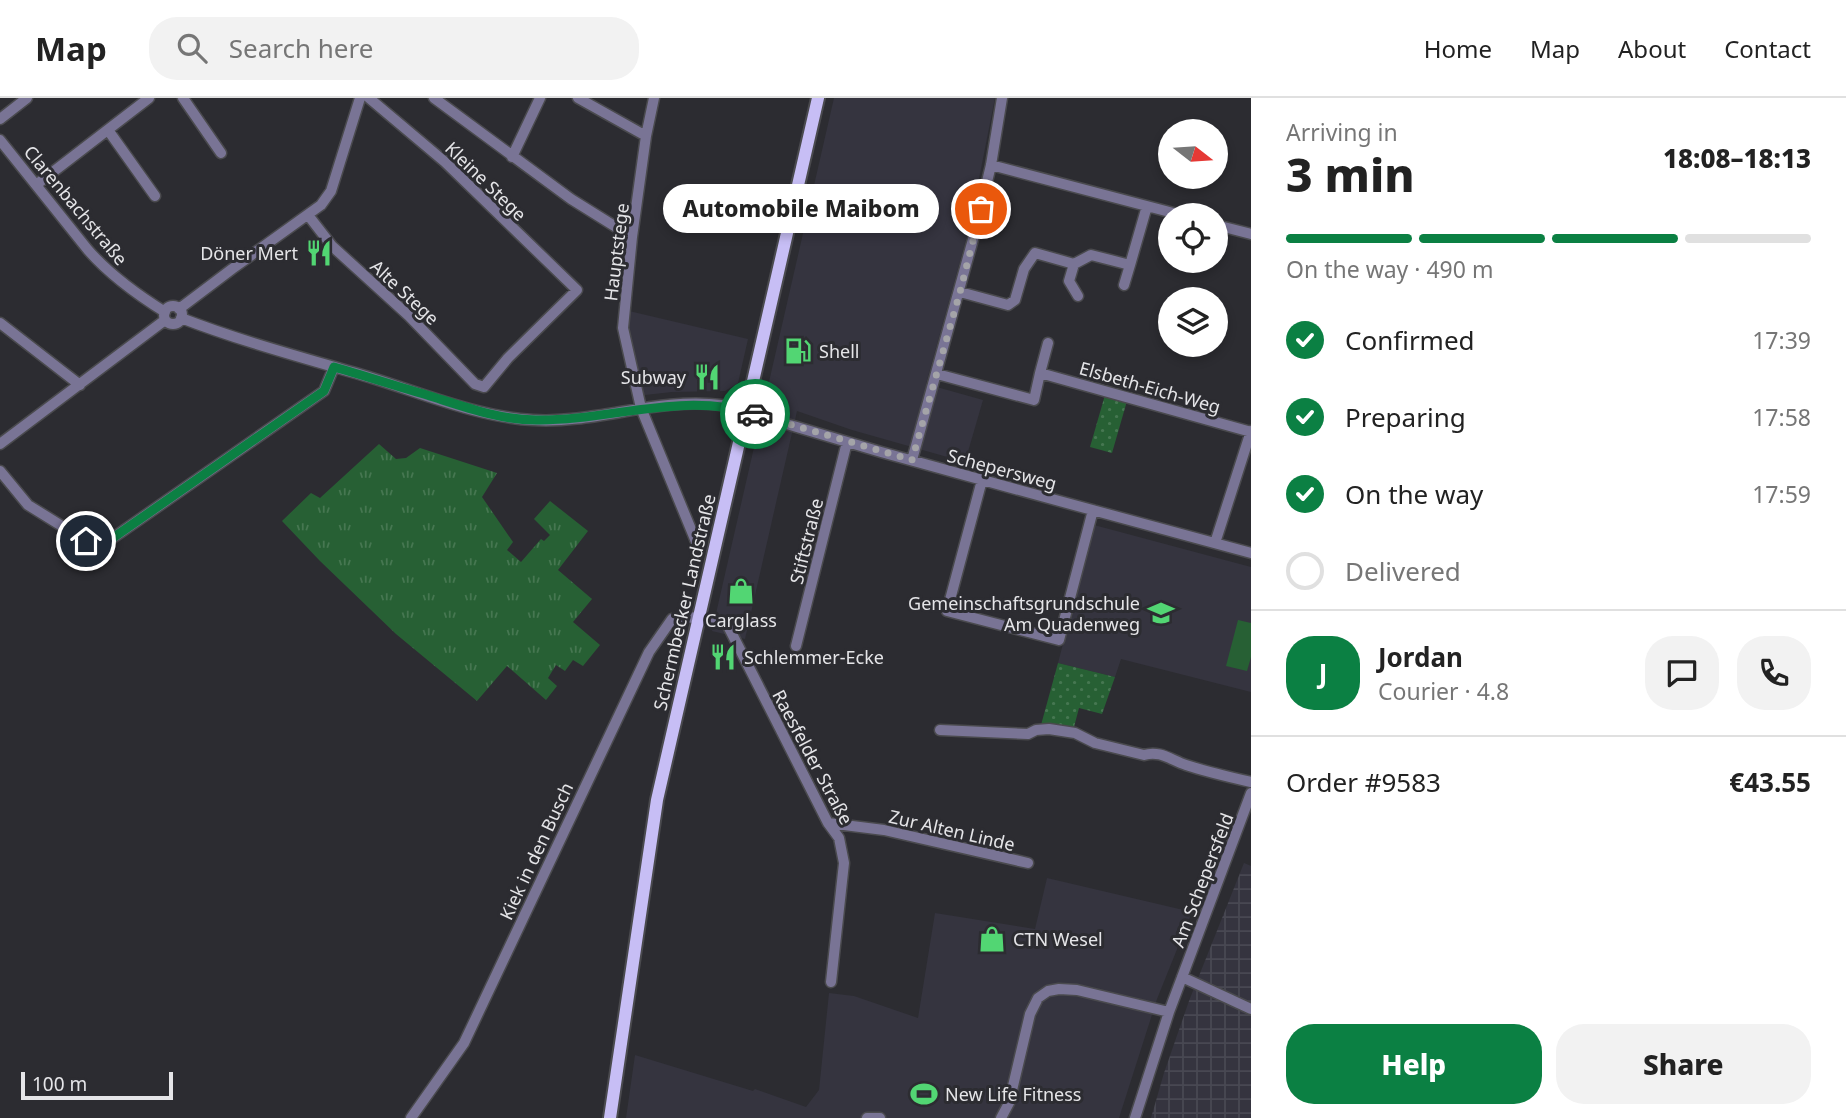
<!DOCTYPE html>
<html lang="en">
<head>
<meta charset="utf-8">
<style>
  body { margin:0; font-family:"Noto Sans",sans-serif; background:#f2f2f2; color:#222; height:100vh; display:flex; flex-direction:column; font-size:26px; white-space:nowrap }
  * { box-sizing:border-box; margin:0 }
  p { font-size:23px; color:#767676 }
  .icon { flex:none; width:38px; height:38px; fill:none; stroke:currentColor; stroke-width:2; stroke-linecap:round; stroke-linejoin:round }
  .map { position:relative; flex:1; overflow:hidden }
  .side { display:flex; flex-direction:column; background:#fff; width:595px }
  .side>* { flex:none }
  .needle { width:46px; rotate:107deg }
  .buttons { position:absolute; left:1158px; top:21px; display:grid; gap:14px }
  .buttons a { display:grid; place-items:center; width:70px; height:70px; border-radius:50%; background:#fff; box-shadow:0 4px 10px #0003; font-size:35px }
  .scale { position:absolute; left:21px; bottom:18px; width:152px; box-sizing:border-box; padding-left:7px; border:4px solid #e5e5e8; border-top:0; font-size:19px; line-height:24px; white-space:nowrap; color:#e5e5e8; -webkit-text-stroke:5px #2c2c31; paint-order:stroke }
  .pin { position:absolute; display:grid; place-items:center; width:60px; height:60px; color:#fff; margin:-30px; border:4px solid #fff; border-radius:50%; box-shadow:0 2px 7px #0007 }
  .courier { position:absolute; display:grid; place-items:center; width:70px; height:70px; margin:-35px; border:5px solid #0b8043; border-radius:50%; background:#fff; color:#222; box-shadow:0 2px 9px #0007 }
  .bubble { position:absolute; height:49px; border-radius:24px; background:#fff; box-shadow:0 4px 10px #0003; font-size:23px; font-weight:800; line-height:49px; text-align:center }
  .head em { font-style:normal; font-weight:800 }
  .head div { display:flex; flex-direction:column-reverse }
  .head { display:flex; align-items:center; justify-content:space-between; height:119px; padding:0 35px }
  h1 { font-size:46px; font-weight:800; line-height:52px }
  .bar { display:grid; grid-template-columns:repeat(4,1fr); gap:10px 7px; align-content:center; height:84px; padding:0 35px }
  .bar i { height:9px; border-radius:5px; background:#e0e0e0 }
  .bar .selected { background:#0b8043 }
  .bar p { grid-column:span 4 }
  .line { display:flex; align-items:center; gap:18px; padding:0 35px; border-top:2px solid #e0e0e0 }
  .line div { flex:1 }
  .round { display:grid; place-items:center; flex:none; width:74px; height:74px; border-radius:28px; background:#f2f2f2 }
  ol { padding:0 35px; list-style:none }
  li { display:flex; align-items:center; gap:21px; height:77px }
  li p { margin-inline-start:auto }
  li .icon { padding:7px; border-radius:50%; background:#0b8043; color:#fff; stroke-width:4 }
  li:last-child { color:#767676 }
  li i { width:38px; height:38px; border:4px solid #e0e0e0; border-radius:50% }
  .cta { display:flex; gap:14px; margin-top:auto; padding:14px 35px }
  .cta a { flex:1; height:80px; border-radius:28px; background:#0b8043; color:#fff; font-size:28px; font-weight:800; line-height:80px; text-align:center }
  .cta a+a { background:#f2f2f2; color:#222 }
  header { display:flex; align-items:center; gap:42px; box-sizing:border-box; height:98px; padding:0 35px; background:#fff; border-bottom:2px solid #e0e0e0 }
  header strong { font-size:33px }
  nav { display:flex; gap:38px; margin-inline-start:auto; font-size:24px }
  .search { width:490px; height:63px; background:#f2f2f2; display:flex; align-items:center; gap:18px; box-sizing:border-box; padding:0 24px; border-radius:28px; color:#767676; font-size:26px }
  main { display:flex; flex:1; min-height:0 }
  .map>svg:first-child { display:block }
  .built { fill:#35343f }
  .industrial { fill:url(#industrial-grid) }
  .grass { fill:url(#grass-tufts) }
  .park { fill:url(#park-dots) }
  .pitch { fill:#276034 }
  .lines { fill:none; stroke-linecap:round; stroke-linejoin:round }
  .minor-casing { stroke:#4a4a4e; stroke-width:13 }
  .major-casing { stroke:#4a4a4e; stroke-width:16 }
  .minor { stroke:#797495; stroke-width:10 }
  .major { stroke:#c7bef5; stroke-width:12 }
  .done { stroke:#a4a4a8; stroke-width:7; stroke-dasharray:0 12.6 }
  .route { stroke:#0b8043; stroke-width:9 }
  .labels { text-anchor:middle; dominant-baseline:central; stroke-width:6; stroke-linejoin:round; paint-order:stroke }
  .street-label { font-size:18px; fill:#e5e5e8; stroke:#2c2c31 }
  .poi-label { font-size:18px; fill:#e5e5e8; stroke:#2c2c31; text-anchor:start }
</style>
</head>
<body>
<header>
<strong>Map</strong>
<div class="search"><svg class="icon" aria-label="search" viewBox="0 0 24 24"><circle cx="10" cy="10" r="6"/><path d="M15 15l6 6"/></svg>Search here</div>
<nav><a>Home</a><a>Map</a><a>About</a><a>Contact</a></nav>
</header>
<main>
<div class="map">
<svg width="1251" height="1020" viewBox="0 0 1251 1020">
  <defs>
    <pattern id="industrial-grid" width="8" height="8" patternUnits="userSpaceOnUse" patternTransform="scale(1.75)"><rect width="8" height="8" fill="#35343f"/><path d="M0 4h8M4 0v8" fill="none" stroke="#484852"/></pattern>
    <pattern id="grass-tufts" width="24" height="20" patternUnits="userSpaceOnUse" patternTransform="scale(1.75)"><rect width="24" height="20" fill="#276034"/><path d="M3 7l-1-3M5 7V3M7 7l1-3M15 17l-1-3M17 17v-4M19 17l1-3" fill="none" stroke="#467751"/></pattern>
    <pattern id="park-dots" width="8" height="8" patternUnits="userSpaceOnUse" patternTransform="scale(1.75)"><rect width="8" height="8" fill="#276034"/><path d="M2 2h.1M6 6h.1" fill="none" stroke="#467751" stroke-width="1.8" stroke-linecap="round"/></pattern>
  </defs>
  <rect width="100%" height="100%" fill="#2c2c31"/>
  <path class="built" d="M834,0H995L969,131L926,286L983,302L965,364L852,332L797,313L745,541L712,533Z
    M629,213L748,241L738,285L725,293L672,294L645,297L642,296L627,232Z
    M1094,427L1251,469V594L1121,561L1115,579L1058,565Z
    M1047,780L1192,814L1157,901L1119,1020H626L635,957L753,993L755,991L806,1009L819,992L829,895L854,898L918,920L935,815L1035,831Z"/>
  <path class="industrial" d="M1244,765L1251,768V1020H1151L1164,975L1189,903Z"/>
  <path class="grass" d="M379,346L396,361L406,360L420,350L497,375L482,399L513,444L507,452L521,464L541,441L544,443L550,437L534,421L550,403L588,433L558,472L592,501L573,524L600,547L583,568L573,562L565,573L556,567L548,580L557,588L546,602L507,568L477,603L396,536L320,463L282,423L311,395L320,400Z"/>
  <path class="park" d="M1105,297L1127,303L1112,355L1090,349Z
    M1058,565L1115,579L1102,616L1079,610L1074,629L1041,627Z"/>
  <path class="pitch" d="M1238,522L1251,525V559L1247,573L1226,568Z"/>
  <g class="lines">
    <g class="minor-casing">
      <path id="minor" d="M183,0L221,55
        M434,0L571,101L632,139
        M578,0L646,38
        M654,0L646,38L632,139L623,230L641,310L697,446
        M0,21L27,0
        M108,32L155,98
        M0,42L88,152C110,177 136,196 165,214
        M512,59L540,0
        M991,67L1181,117
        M36,87L149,0
        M308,117L332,148L409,218L475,286L484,289L508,260L577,192L445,64L369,0
        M1216,127L1251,136
        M1074,166L1069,183L1078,198
        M1124,187L1130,167
        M960,194L1008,207L1015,202L1024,171L1035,155L1074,166L1091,157L1130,167L1147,108
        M164 217a9 9 0 1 1 18 0a9 9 0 1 1-18 0Z
        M179,211L232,171L321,107L331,93L360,0
        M181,220C243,244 308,261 372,280C424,296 478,319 533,322C596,326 657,299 721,307C744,311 767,320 790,327C820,336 851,345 881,354C1004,388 1128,422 1251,455
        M0,225L80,287
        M1040,275L1048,245
        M937,276L1034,302L1040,275L1251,334
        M0,346L165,222
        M912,362L975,134L991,67L1002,0
        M0,373L28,407L86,443L96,445L107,444L324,293L334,269
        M982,382L947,513L1059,542L1093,412
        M1215,445L1251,333
        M796,548L847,344
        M940,632L1028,636L1036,632L1049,631L1075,635L1095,645L1144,657C1160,652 1171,662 1186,667C1207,674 1229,679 1251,684
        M828,725L884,732L1028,765
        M1182,879L1251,911
        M411,1020L464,945L649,554L672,521L699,519L726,524L828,725L839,740L844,765L831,884
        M867,1020H880
        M1001,1020L1009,1005L1030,916L1038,900L1048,893L1059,891L1077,892L1169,914
        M1135,1020L1169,914L1251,695"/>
    </g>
    <g class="major-casing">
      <path id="major" d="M610,1020L657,702L818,0"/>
    </g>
    <use href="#minor" class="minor"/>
    <use href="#major" class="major"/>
  </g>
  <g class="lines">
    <path class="done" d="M755,316L912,362L960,194L981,111"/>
    <path class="route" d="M86,443L96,445L107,444L324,293L334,269C365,278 396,288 427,297C462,308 499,322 536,322C610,323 682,293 755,316"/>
  </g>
  <defs>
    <g id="restaurant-bare" transform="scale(2.1)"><path d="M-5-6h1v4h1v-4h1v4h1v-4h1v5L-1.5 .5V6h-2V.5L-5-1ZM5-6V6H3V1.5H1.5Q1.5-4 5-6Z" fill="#52d673" stroke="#2c2c31" stroke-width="2.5" paint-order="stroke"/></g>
    <g id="fuel-bare" transform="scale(2.1)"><path d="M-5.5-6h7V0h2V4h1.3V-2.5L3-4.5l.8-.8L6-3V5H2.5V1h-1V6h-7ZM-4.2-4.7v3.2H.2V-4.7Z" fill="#52d673" stroke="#2c2c31" stroke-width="2.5" paint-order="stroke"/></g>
    <g id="shop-bare" transform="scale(2.1)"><path d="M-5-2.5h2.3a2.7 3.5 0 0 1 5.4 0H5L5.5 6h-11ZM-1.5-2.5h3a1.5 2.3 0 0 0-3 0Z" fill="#52d673" stroke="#2c2c31" stroke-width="2.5" paint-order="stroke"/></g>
    <g id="school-bare" transform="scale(2.1)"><path d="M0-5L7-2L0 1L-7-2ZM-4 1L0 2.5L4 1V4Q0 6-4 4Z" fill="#52d673" stroke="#2c2c31" stroke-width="2.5" paint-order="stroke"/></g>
    <g id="stadium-bare" transform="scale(2.1)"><path d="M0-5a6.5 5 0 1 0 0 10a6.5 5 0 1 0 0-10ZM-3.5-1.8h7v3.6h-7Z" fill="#52d673" stroke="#2c2c31" stroke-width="2.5" paint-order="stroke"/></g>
  </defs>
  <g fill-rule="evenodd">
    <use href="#restaurant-bare" x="319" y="155"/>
    <use href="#fuel-bare" x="798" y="253"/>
    <use href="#restaurant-bare" x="707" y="279"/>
    <use href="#shop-bare" x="741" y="493"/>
    <use href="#school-bare" x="1161" y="515"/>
    <use href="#restaurant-bare" x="723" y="559"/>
    <use href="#shop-bare" x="992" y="841"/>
    <use href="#stadium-bare" x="924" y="996"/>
  </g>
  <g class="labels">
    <g class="street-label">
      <text transform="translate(486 83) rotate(44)">Kleine Stege</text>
      <text transform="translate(76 107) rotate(50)">Clarenbachstraße</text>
      <text transform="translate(616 154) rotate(-83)">Hauptstege</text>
      <text transform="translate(405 194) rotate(43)">Alte Stege</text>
      <text transform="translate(1150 289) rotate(16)">Elsbeth-Eich-Weg</text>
      <text transform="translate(1002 371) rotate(15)">Schepersweg</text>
      <text transform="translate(806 443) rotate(-76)">Stiftstraße</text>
      <text transform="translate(684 504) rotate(-77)">Schermbecker Landstraße</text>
      <text transform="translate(813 659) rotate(62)">Raesfelder Straße</text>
      <text transform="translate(952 732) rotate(13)">Zur Alten Linde</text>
      <text transform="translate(536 753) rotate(-65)">Kiek in den Busch</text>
      <text transform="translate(1202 782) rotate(-69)">Am Schepersfeld</text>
    </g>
    <g class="poi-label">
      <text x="298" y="155" text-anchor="end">Döner Mert</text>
      <text x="819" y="253">Shell</text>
      <text x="686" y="279" text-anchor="end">Subway</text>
      <text x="1140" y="505" text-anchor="end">Gemeinschaftsgrundschule<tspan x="1140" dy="21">Am Quadenweg</tspan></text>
      <text x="741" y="522" text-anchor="middle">Carglass</text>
      <text x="744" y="559">Schlemmer-Ecke</text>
      <text x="1013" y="841">CTN Wesel</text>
      <text x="945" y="996">New Life Fitness</text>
    </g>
  </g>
</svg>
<div class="buttons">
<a><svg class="needle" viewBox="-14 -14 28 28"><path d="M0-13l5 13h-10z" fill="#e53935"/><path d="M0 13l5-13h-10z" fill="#767676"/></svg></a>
<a><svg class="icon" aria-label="locate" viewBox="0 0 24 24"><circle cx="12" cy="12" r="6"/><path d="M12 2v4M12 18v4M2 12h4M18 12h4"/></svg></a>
<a><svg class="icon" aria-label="layers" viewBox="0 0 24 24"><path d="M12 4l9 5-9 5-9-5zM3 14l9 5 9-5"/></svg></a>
</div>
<div class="scale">100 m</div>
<div class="pin" style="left:981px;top:111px;background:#ea580c"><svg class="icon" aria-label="bag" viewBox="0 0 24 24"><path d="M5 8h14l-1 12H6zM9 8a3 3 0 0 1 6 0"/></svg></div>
<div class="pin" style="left:86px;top:443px;background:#1f2937"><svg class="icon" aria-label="home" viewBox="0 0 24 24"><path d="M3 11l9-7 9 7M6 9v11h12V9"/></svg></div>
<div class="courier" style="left:755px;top:316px"><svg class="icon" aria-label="car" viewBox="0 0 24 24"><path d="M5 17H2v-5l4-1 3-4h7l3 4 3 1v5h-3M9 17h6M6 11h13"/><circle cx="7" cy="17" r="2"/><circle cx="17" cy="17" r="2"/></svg></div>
<div class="bubble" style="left:663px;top:86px;width:276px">Automobile Maibom</div>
</div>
<section class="side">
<div class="head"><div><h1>3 min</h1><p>Arriving in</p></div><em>18:08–18:13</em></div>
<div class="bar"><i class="selected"></i><i class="selected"></i><i class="selected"></i><i></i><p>On the way · 490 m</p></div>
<ol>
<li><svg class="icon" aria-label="check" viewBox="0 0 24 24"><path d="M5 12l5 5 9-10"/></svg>Confirmed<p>17:39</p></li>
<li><svg class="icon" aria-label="check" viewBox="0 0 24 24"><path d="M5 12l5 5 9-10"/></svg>Preparing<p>17:58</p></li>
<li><svg class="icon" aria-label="check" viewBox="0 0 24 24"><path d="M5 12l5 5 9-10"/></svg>On the way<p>17:59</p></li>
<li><i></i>Delivered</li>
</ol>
<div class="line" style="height:126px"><b class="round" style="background:#0b8043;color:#fff">J</b><div><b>Jordan</b><p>Courier · 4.8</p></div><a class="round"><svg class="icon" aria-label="chat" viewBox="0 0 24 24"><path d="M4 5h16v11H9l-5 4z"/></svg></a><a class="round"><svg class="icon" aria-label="phone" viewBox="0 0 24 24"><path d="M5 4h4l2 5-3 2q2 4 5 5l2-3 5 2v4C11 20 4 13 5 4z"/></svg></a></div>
<div class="line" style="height:91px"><div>Order #9583</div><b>€43.55</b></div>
<div class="cta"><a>Help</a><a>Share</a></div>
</section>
</main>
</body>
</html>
